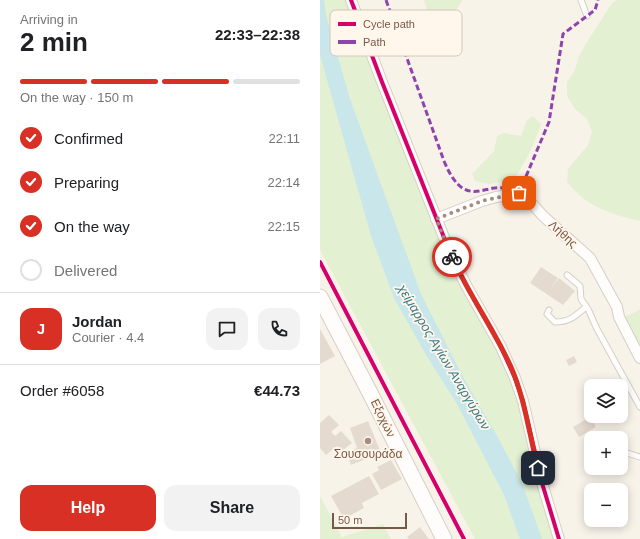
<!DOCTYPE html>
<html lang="en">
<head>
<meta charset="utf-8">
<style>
  body { margin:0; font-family:Helvetica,sans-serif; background:#f2f2f2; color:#202124; height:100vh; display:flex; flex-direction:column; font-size:15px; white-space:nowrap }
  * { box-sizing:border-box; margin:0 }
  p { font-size:13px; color:#757577 }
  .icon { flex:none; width:22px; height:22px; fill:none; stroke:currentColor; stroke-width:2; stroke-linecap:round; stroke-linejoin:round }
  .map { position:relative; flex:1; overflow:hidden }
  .drawer { display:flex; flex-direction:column; background:#fff; width:320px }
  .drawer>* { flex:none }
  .fabs { position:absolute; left:264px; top:379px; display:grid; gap:8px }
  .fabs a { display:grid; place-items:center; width:44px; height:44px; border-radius:8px; background:#fff; box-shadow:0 2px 10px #0003; font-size:20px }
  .scale { position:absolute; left:12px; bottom:10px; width:75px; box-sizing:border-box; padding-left:4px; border:2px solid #795846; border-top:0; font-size:11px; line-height:14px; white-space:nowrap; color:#795846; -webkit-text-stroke:3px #fff7eb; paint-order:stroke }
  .pin { position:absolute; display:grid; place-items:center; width:34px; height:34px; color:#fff; margin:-17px; border-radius:8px; box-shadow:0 2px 6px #0006 }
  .courier { position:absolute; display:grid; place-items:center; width:40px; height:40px; margin:-20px; border:3px solid #d93025; border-radius:50%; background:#fff; color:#222; box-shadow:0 1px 5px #0007 }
  .head em { font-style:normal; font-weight:600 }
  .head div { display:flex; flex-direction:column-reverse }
  .head { display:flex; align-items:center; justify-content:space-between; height:68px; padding:0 20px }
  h1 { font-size:26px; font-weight:600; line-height:30px }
  .bar { display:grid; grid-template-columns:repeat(4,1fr); gap:6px 4px; align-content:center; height:48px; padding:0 20px }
  .bar i { height:5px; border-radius:3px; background:#e0e0e0 }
  .bar .on { background:#d93025 }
  .bar p { grid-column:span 4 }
  .line { display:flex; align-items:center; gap:10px; padding:0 20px; border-top:1px solid #e0e0e0 }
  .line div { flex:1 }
  .round { display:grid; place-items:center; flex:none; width:42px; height:42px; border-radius:12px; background:#f2f2f2 }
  ol { padding:0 20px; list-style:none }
  li { display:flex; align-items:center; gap:12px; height:44px }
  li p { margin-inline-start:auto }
  li .icon { padding:4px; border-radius:50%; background:#d93025; color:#fff; stroke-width:4 }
  li:last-child { color:#757577 }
  li i { width:22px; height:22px; border:2px solid #e0e0e0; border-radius:50% }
  .cta { display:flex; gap:8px; margin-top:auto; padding:8px 20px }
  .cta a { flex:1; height:46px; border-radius:12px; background:#d93025; color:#fff; font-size:16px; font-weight:600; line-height:46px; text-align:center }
  .cta a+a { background:#f2f2f2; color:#202124 }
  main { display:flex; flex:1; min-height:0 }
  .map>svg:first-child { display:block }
  .green { fill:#e3f0d2 }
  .water { fill:#c9e7ea }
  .building { fill:#e5dad0 }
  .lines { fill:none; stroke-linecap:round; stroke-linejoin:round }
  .lane-casing { stroke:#d6cec6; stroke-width:7 }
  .street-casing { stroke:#d6cec6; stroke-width:12 }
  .secondary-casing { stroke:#d7cec6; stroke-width:17 }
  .lane { stroke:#fefdfc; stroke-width:5 }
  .street { stroke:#fefdfc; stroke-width:10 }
  .secondary { stroke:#fefdfc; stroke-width:15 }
  .quiet { stroke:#8e44ad; stroke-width:3; stroke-dasharray:6 3; stroke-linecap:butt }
  .cycleway-casing { stroke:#fff7eb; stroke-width:6 }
  .cycleway { stroke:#d6006c; stroke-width:4 }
  .done { stroke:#a58e7f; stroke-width:4; stroke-dasharray:0 7.2 }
  .route { stroke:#d93025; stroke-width:5 }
  .poi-dot { fill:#a58e7f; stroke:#fff7eb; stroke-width:1.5 }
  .labels { text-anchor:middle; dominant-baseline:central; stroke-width:3.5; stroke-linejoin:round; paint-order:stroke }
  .street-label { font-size:12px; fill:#795846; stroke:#fff7eb }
  .poi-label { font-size:12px; fill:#795846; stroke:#fff7eb }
  .water-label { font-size:13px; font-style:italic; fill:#3b7b87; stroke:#fff7eb }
  .key { fill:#fff7eb; stroke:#d7c7ba; stroke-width:1 }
  .key-label { font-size:11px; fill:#795846 }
</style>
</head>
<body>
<main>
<section class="drawer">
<div class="head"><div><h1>2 min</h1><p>Arriving in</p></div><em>22:33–22:38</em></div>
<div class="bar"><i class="on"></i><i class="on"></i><i class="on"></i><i></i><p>On the way · 150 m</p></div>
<ol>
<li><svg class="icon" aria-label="check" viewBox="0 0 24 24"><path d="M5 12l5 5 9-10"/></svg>Confirmed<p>22:11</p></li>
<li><svg class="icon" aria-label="check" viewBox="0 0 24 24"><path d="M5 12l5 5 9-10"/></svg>Preparing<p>22:14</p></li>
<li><svg class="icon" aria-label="check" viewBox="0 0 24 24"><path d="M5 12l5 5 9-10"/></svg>On the way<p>22:15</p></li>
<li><i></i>Delivered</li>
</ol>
<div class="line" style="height:72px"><b class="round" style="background:#d93025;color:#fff">J</b><div><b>Jordan</b><p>Courier · 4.4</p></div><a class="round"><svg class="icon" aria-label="chat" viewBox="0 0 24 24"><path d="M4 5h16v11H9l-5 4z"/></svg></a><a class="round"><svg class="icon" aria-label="phone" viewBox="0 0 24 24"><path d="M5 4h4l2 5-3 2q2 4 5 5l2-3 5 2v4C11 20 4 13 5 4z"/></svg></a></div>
<div class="line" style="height:52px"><div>Order #6058</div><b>€44.73</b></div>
<div class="cta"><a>Help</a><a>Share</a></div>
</section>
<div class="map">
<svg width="320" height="539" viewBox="0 0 320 539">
  <rect width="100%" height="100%" fill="#f8f3e9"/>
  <path class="green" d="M0,0H27L130,265L183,360L194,386L201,407L210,456L234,539H155L0,250Z
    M104,0H142C139,6 135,11 134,18C132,32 139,34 131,50H123L118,45Z
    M297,0H320V221C290,214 267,207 247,182L248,169L268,145L272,132L267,119L255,109L247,96V82L255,70L258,58L267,42L292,3Z
    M213,116L221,124C215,143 205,164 193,180L169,184L155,181L152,174L174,151L177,136L184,133L201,136L207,120Z
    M320,310V352L302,318Z
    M0,496L22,537L63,524L71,539H0Z"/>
  <path class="water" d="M0,0H4L6,15L30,99L101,294L143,377L176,434L202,483L222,539H200L184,495L137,404L106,355L74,298L51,236L0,55Z"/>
  <path class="building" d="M221,267L238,278L229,291L239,278L255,291L243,305L210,283Z
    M0,329L15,356L0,364Z
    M254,356L257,362L249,366L246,360Z
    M9,415L19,425L11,432L15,436L21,431L32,443L22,451L17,446L6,455L0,448V423Z
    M270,417L276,427L259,437L253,427Z
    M48,421L61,453L31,465L27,452L37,448L30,428Z
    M71,460L82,479L61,490L52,474L59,470L57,467Z
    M49,476L59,494L42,503L44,508L24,519L11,496Z
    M100,527L109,539H89L87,537Z"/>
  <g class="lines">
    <g class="lane-casing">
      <path id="lane" d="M261,0L267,16
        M247,275L260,286L261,299L268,309L277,329L320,407
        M229,310L227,314L235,322C250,322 255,316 266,307
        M304,452L320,457"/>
    </g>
    <g class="street-casing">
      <path id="street" d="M31,0L62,82L131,255L147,287L181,347L195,378L203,401L222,483L239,539
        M116,219L162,201L176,197L199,193L207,198L223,216L270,258L297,307L299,317L320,358"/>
    </g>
    <g class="secondary-casing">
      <path id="secondary" d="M0,297L49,391L124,539"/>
    </g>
    <use href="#lane" class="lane"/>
    <use href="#street" class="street"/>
    <use href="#secondary" class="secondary"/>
    <path class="quiet" d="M66,0L124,161C148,219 170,172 197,194
      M199,193L229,122L243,34L275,10L278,0"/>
    <g class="cycleway-casing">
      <path id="cycleway" d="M31,0L62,82L131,255L147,287L181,347L195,378L203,401L222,483L239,539
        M0,262L144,539"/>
    </g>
    <use href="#cycleway" class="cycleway"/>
  </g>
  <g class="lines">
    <path class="done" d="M132,257L116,219L162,201L199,193"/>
    <path class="route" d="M132,257C149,295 174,329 191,367C205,399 209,434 218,468"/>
  </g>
  <circle class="poi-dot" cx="48" cy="441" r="4"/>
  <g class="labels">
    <g class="street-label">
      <text transform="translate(243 234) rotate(42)">Λήθης</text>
      <text transform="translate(63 418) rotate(64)">Εξοχών</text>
    </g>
    <g class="poi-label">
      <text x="48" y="454">Σουσουράδα</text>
    </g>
    <g class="water-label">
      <text transform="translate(124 357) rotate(59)">χείμαρρος Αγίων Αναργύρων</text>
    </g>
  </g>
  <rect x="10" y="10" width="132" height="46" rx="6" class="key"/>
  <rect x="18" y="22" width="18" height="4" fill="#d6006c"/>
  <rect x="18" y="40" width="18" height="4" fill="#8e44ad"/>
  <g class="key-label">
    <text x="43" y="28">Cycle path</text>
    <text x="43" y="46">Path</text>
  </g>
</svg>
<div class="fabs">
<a><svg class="icon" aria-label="layers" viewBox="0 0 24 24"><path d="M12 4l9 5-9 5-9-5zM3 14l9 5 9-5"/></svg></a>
<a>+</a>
<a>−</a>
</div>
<div class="scale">50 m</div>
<div class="pin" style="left:199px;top:193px;background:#ea580c"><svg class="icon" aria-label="bag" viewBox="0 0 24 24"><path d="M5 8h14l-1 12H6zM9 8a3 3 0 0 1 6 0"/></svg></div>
<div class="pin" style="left:218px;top:468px;background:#1f2937"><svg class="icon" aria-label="home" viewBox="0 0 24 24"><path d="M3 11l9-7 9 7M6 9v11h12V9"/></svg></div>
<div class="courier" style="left:132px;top:257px"><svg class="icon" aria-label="bike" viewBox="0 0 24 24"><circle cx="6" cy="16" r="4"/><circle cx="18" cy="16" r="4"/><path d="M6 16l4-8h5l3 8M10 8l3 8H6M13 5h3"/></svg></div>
</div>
</main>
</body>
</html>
